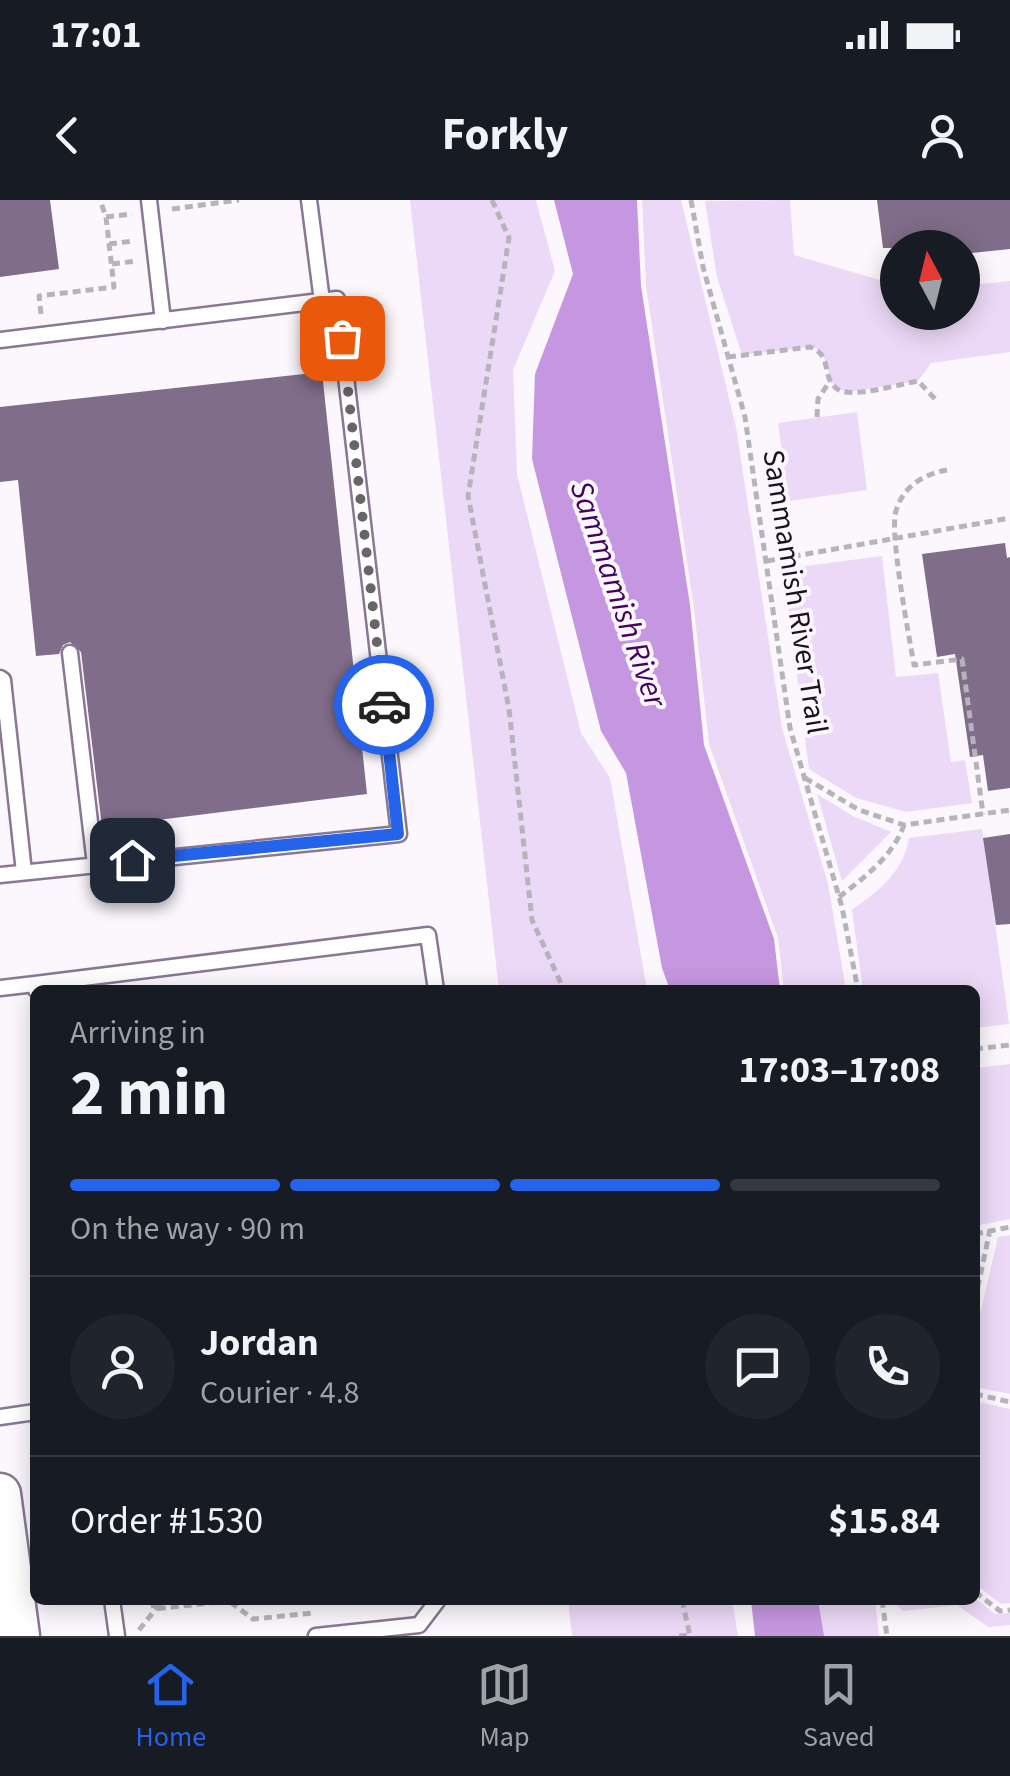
<!DOCTYPE html>
<html lang="en">
<head>
<meta charset="utf-8">
<style>
  body { margin:0; font-family:"Source Sans 3",sans-serif; background:#20242c; color:#f1f3f6; height:100vh; display:flex; flex-direction:column; font-size:38px; white-space:nowrap }
  * { box-sizing:border-box; margin:0 }
  p { font-size:32px; color:#9ea1a6 }
  .icon { flex:none; width:55px; height:55px; fill:none; stroke:currentColor; stroke-width:2; stroke-linecap:round; stroke-linejoin:round }
  .map { position:relative; flex:1; overflow:hidden }
  .side { position:absolute; left:30px; top:785px; width:950px; height:620px; display:flex; flex-direction:column; background:#171b24; border-radius:15px; box-shadow:0 5px 25px #0003 }
  .side>* { flex:none }
  .needle { width:65px; rotate:353deg }
  .buttons { position:absolute; left:880px; top:30px; display:grid; gap:20px }
  .buttons a { display:grid; place-items:center; width:100px; height:100px; border-radius:50%; background:#171b24; box-shadow:0 5px 25px #0003; font-size:50px }
  .pin { position:absolute; display:grid; place-items:center; width:85px; height:85px; color:#fff; margin:-42px; border-radius:20px; box-shadow:0 5px 15px #0006 }
  .courier { position:absolute; display:grid; place-items:center; width:100px; height:100px; margin:-50px; border:8px solid #2563eb; border-radius:50%; background:#fff; color:#222; box-shadow:0 2px 12px #0007 }
  .head em { font-style:normal; font-weight:700 }
  .head div { display:flex; flex-direction:column-reverse }
  .head { display:flex; align-items:center; justify-content:space-between; height:170px; padding:0 40px }
  h1 { font-size:65px; font-weight:700; line-height:75px }
  .bar { display:grid; grid-template-columns:repeat(4,1fr); gap:15px 10px; align-content:center; height:120px; padding:0 40px }
  .bar i { height:12px; border-radius:8px; background:#363941 }
  .bar .current { background:#2563eb }
  .bar p { grid-column:span 4 }
  .line { display:flex; align-items:center; gap:25px; padding:0 40px; border-top:2px solid #363941 }
  .line div { flex:1 }
  .round { display:grid; place-items:center; flex:none; width:105px; height:105px; border-radius:52px; background:#20242c }
  .status { display:flex; justify-content:space-between; align-items:center; height:70px; padding:0 50px; background:#171b24; direction:ltr }
  .status svg { height:28px; fill:currentColor }
  header { display:flex; justify-content:space-between; align-items:center; height:130px; padding:0 40px; background:#171b24; font-size:45px; font-weight:700 }
  .tabs { display:flex; justify-content:space-around; align-items:center; height:140px; border-top:2px solid #363941; background:#171b24; font-size:28px; color:#9ea1a6 }
  .tabs a { display:grid; justify-items:center; gap:5px }
  .tabs .current { color:#2563eb }
  .map>svg:first-child { display:block }
  .green { fill:#ecd9f7 }
  .water { fill:#c597e0 }
  .building { fill:#7f6d89 }
  .lines { fill:none; stroke-linecap:round; stroke-linejoin:round }
  .service-casing { stroke:#897794; stroke-width:19 }
  .secondary-casing { stroke:#897794; stroke-width:45 }
  .path { stroke:#b7b3ba; stroke-width:5; stroke-dasharray:8 5; stroke-linecap:butt }
  .service { stroke:#fff; stroke-width:14 }
  .secondary { stroke:#fff; stroke-width:40 }
  .done { stroke:#69636c; stroke-width:10; stroke-dasharray:0 18 }
  .route { stroke:#2563eb; stroke-width:12 }
  .labels { text-anchor:middle; dominant-baseline:central; stroke-width:8; stroke-linejoin:round; paint-order:stroke }
  .street-label { font-size:30px; fill:#1a131e; stroke:#fbf7fd }
  .water-label { font-size:32px; font-style:italic; fill:#44025d; stroke:#fbf7fd }
</style>
</head>
<body>
<div class="status"><b>17:01</b><svg viewBox="0 0 49 12"><path d="M0 12V9h3v3zM5 12V6h3v6zM10 12V3h3v9zM15 12V0h3v12zM26 1h20v11H26zM47 4h2v5h-2z"/></svg></div>
<header><svg class="icon" aria-label="back" viewBox="0 0 24 24"><path d="M15 5l-7 7 7 7"/></svg>Forkly<svg class="icon" aria-label="person" viewBox="0 0 24 24"><circle cx="12" cy="8" r="4"/><path d="M4 21q1-7 8-7t8 7"/></svg></header>
<div class="map">
<svg width="1010" height="1436" viewBox="0 0 1010 1436">
  <rect width="100%" height="100%" fill="#fbf7fd"/>
  <path class="green" d="M410,0H536L555,71L513,170L517,274L581,533L610,578L647,790H499Z
    M642,0H681L736,227L782,528L828,684L846,790H784L778,738L709,544L694,409L646,86Z
    M790,0L794,55L897,85L898,112H962L963,86L1010,81V152L931,163L918,181L847,192C824,187 832,165 819,150L810,147L742,155L717,77L705,1Z
    M857,212L867,290L789,301L778,223Z
    M882,356L896,477L938,473L951,562L965,560L972,603L906,612L856,598L809,569L783,369Z
    M817,594L853,616L891,632L842,681Z
    M982,629L1009,824L975,828V790H863L852,710C879,690 903,673 909,638Z
    M1010,864V1019L975,1026V868Z
    M1010,1035V1194L975,1187V1136L998,1037Z
    M975,1201L1010,1209V1403L1001,1404L975,1384Z
    M975,1398L995,1414L1010,1413V1425L988,1427L957,1405L903,1411L891,1400Z
    M568,1400H732L738,1436H572Z
    M812,1400H875L879,1436H817Z"/>
  <path class="water" d="M554,0H637L641,86L690,405L704,545L774,739L780,790H670L662,768L626,573L601,531L532,259L535,174L573,74Z
    M751,1400H818L824,1436H755Z"/>
  <path class="building" d="M0,0H50L59,69L0,77Z
    M877,0H1010V49L962,54V48H883Z
    M322,172L367,594L102,627L81,452L70,442L63,445L59,454L36,456L18,280L0,282V207Z
    M1005,343L1007,358L1010,357V588L988,591L983,555L970,557L955,454L937,457L922,354Z
    M1010,634V724L996,725L983,638Z"/>
  <g class="lines">
    <g class="service-casing">
      <path id="service" d="M149,0L163,121
        M309,0L322,101
        M0,140L337,99L399,634L0,675
        M70,453L95,664
        M0,478L3,480L24,672
        M0,788L35,784
        M36,790L35,784L428,735L436,790
        M0,1217L35,1212
        M112,1400L117,1436
        M316,1436L419,1425L438,1400"/>
    </g>
    <g class="secondary-casing">
      <path id="secondary" d="M0,1294L19,1436"/>
    </g>
    <path class="path" d="M492,0L509,38L468,296L509,509L532,720L564,790
      M691,0L703,67L745,217L790,528L842,707L858,790
      M172,9L239,0
      M106,17L132,14
      M109,44L133,41
      M112,64L136,61
      M41,114L39,96L114,87L106,17L100,0
      M728,157L810,147C834,155 820,180 839,190C853,198 901,184 918,181L938,202
      M817,217L818,199L830,181
      M947,270C924,274 903,286 896,311C889,332 909,436 914,465L962,459L983,614
      M767,361L1010,318
      M805,578L859,610L904,625L1010,610
      M839,697C865,677 893,656 904,625
      M975,849L1010,845
      M975,1034L1010,1027
      M975,1100L990,1030
      M975,1194L1010,1202
      M975,1392L1000,1411L1010,1410
      M152,1400L154,1409L218,1402L215,1400
      M682,1400L690,1436
      M882,1400L887,1436
      M218,1402L229,1401L253,1419L313,1413
      M139,1430L163,1400
      M679,1436L690,1435"/>
    <use href="#service" class="service"/>
    <use href="#secondary" class="secondary"/>
  </g>
  <g class="lines">
    <path class="done" d="M342,138L384,505"/>
    <path class="route" d="M132,660L398,634L384,505"/>
  </g>
  <g class="labels">
    <g class="street-label">
      <text transform="translate(795 392) rotate(81)">Sammamish River Trail</text>
    </g>
    <g class="water-label">
      <text transform="translate(618 394) rotate(71)">Sammamish River</text>
    </g>
  </g>
</svg>
<div class="buttons">
<a><svg class="needle" viewBox="-14 -14 28 28"><path d="M0-13l5 13h-10z" fill="#e53935"/><path d="M0 13l5-13h-10z" fill="#9ea1a6"/></svg></a>
</div>
<div class="pin" style="left:342px;top:138px;background:#ea580c"><svg class="icon" aria-label="bag" viewBox="0 0 24 24"><path d="M5 8h14l-1 12H6zM9 8a3 3 0 0 1 6 0"/></svg></div>
<div class="pin" style="left:132px;top:660px;background:#1f2937"><svg class="icon" aria-label="home" viewBox="0 0 24 24"><path d="M3 11l9-7 9 7M6 9v11h12V9"/></svg></div>
<div class="courier" style="left:384px;top:505px"><svg class="icon" aria-label="car" viewBox="0 0 24 24"><path d="M5 17H2v-5l4-1 3-4h7l3 4 3 1v5h-3M9 17h6M6 11h13"/><circle cx="7" cy="17" r="2"/><circle cx="17" cy="17" r="2"/></svg></div>
<section class="side">
<div class="head"><div><h1>2 min</h1><p>Arriving in</p></div><em>17:03–17:08</em></div>
<div class="bar"><i class="current"></i><i class="current"></i><i class="current"></i><i></i><p>On the way · 90 m</p></div>
<div class="line" style="height:180px"><a class="round"><svg class="icon" aria-label="person" viewBox="0 0 24 24"><circle cx="12" cy="8" r="4"/><path d="M4 21q1-7 8-7t8 7"/></svg></a><div><b>Jordan</b><p>Courier · 4.8</p></div><a class="round"><svg class="icon" aria-label="chat" viewBox="0 0 24 24"><path d="M4 5h16v11H9l-5 4z"/></svg></a><a class="round"><svg class="icon" aria-label="phone" viewBox="0 0 24 24"><path d="M5 4h4l2 5-3 2q2 4 5 5l2-3 5 2v4C11 20 4 13 5 4z"/></svg></a></div>
<div class="line" style="height:130px"><div>Order #1530</div><b>$15.84</b></div>
</section>
</div>
<nav class="tabs">
<a class="current"><svg class="icon" aria-label="home" viewBox="0 0 24 24"><path d="M3 11l9-7 9 7M6 9v11h12V9"/></svg>Home</a>
<a><svg class="icon" aria-label="map" viewBox="0 0 24 24"><path d="M3 6l6-2 6 2 6-2v14l-6 2-6-2-6 2zM9 4v14M15 6v14"/></svg>Map</a>
<a><svg class="icon" aria-label="saved" viewBox="0 0 24 24"><path d="M7 4h10v16l-5-4-5 4z"/></svg>Saved</a>
</nav>
</body>
</html>
